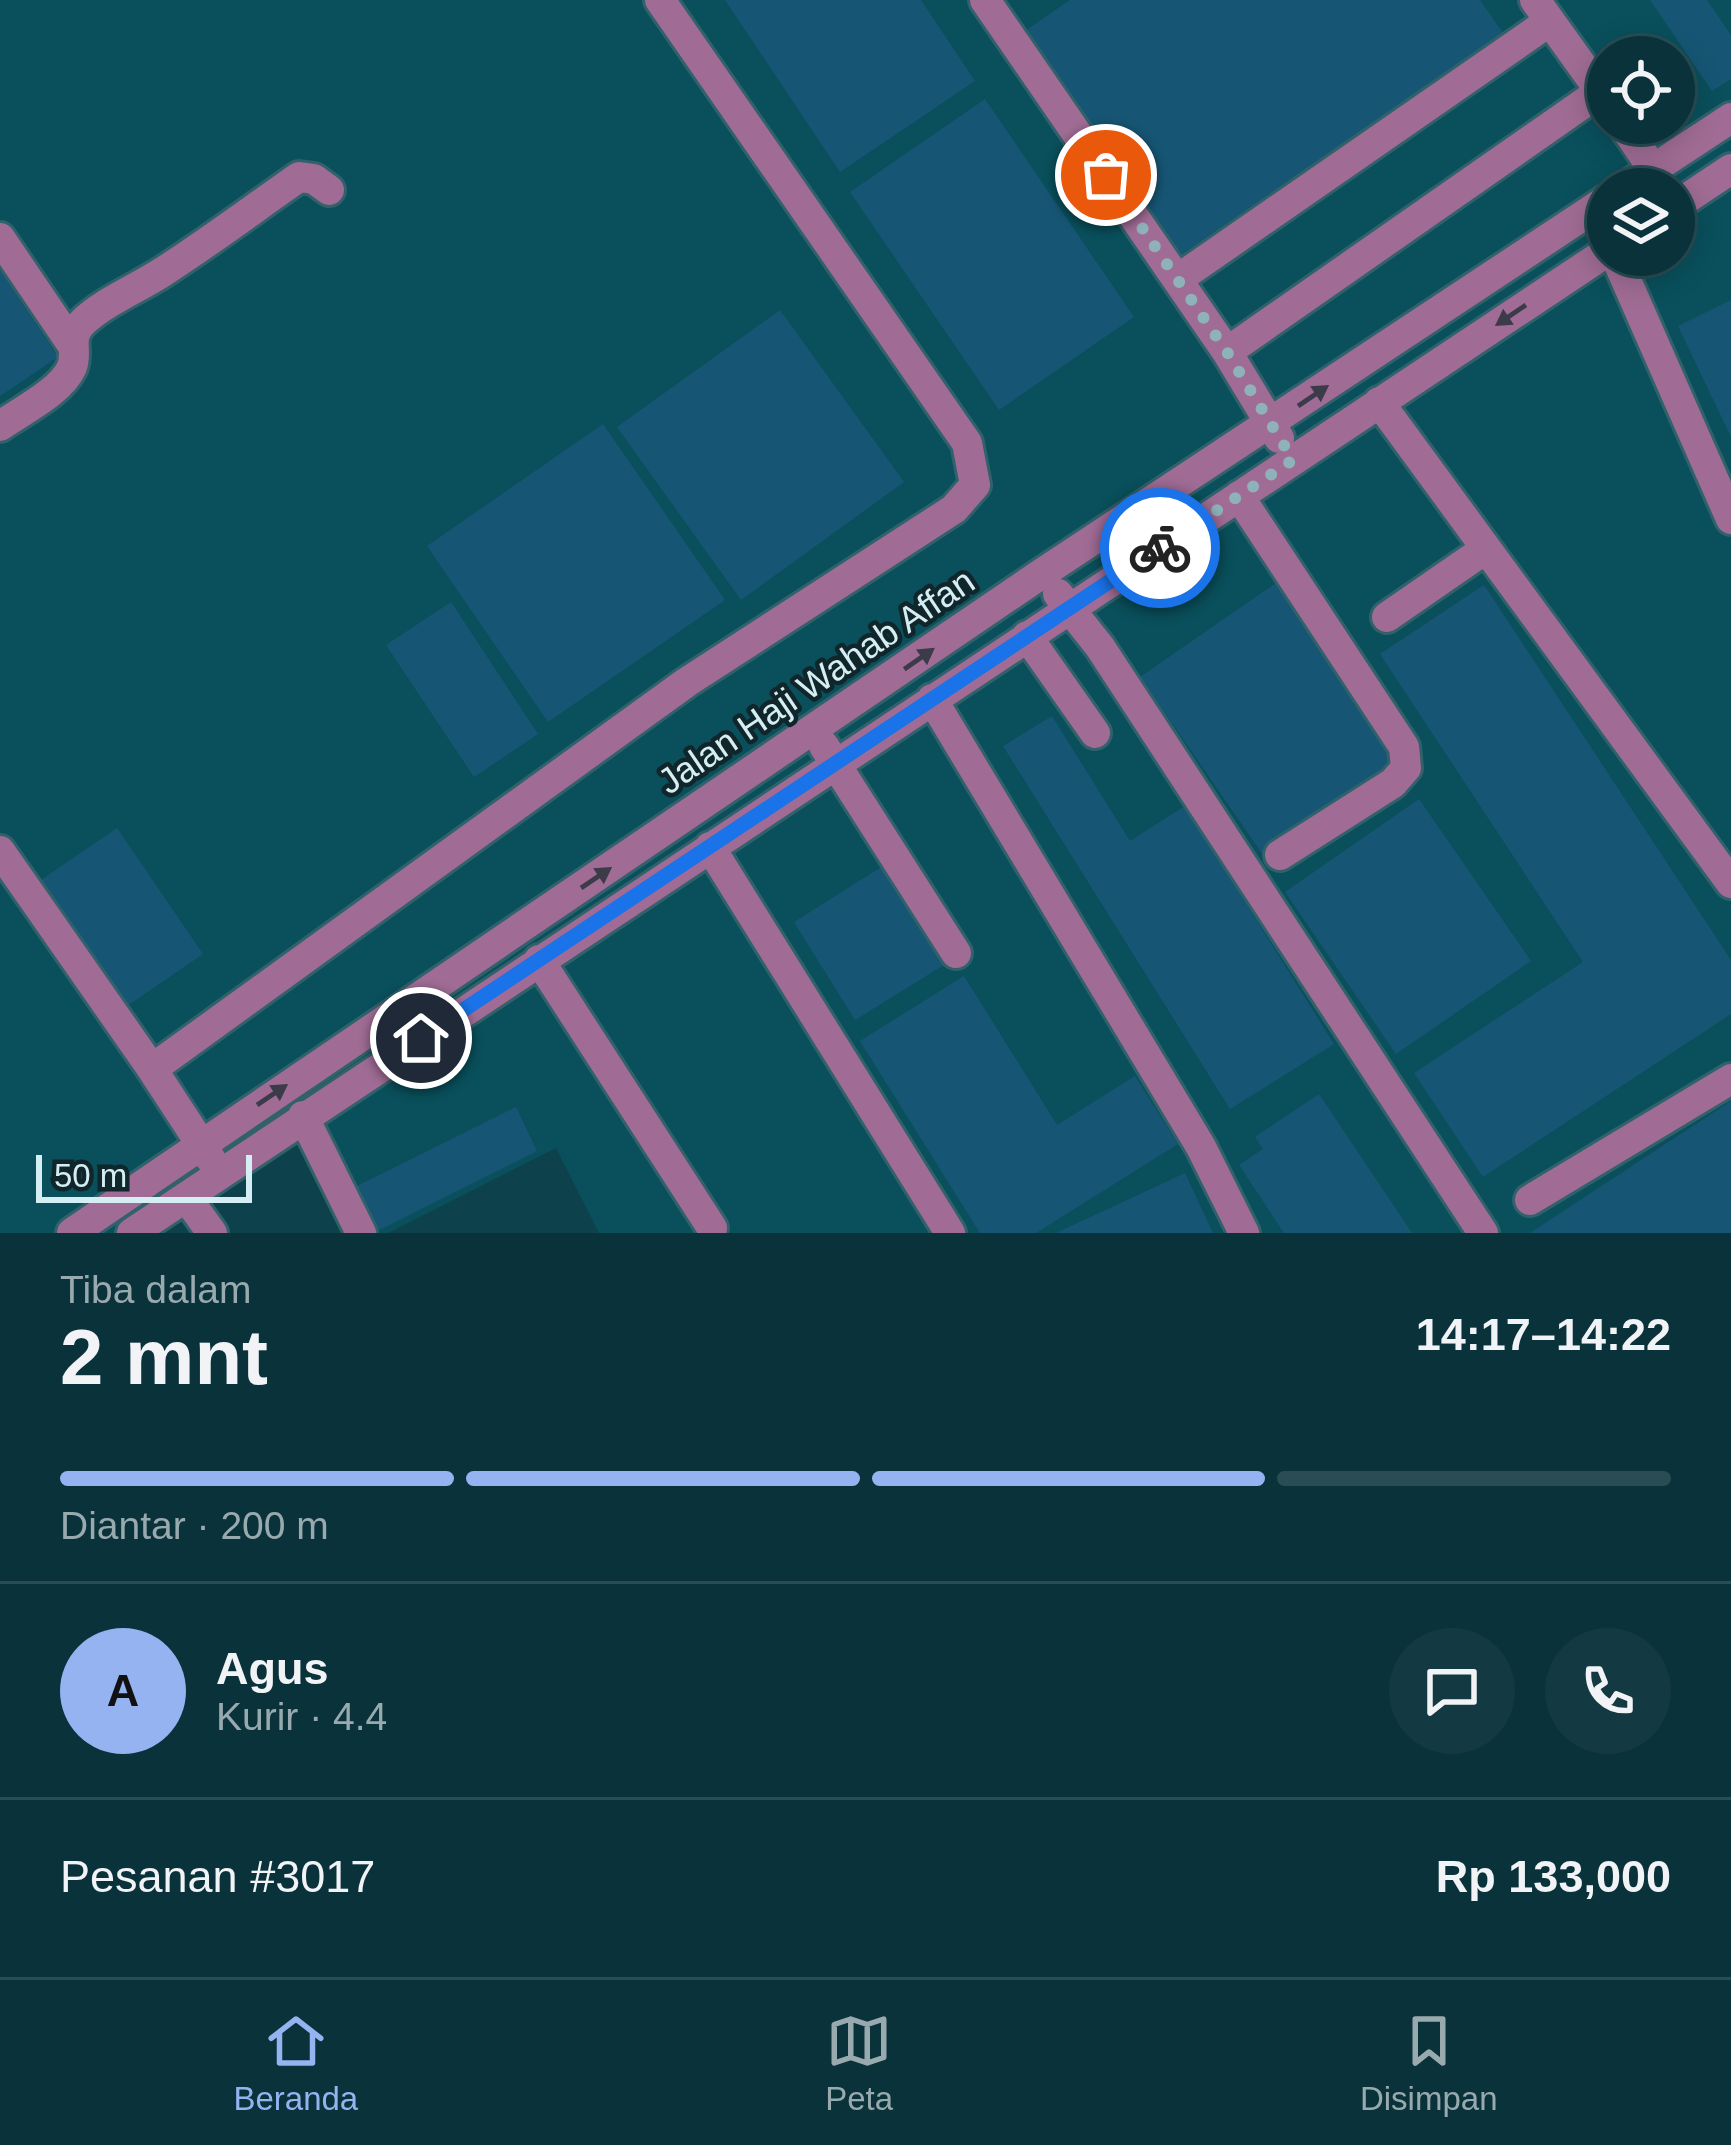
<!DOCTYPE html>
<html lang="id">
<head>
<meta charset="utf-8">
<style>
  body { margin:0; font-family:Helvetica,sans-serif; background:#133a42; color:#f1f3f6; height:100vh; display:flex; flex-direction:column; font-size:45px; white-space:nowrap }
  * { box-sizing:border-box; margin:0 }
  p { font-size:39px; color:#99aaaf }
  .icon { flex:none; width:66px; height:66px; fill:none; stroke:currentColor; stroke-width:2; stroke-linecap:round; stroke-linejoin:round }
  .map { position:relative; height:1233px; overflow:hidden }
  .drawer { display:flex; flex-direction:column; background:#0a323a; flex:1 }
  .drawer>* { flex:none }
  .buttons { position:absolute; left:1587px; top:36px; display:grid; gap:24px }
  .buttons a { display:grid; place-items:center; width:108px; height:108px; border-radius:50%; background:#0a323a; box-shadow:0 6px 30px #0003,0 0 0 3px #2a4d54; font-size:60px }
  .scale { position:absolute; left:36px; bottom:30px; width:216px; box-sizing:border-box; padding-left:12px; border:6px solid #d5eef4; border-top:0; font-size:33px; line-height:42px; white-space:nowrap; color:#d5eef4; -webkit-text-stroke:9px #11262a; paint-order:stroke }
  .pin { position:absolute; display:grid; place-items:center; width:102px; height:102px; color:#fff; margin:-51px; border:6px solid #fff; border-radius:50%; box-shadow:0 3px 12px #0007 }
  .courier { position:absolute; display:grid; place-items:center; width:120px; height:120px; margin:-60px; border:9px solid #1a73e8; border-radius:50%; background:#fff; color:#222; box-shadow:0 3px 15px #0007 }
  .summary em { font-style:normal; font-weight:700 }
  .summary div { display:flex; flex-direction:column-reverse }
  .summary { display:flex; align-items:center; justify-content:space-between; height:204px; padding:0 60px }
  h1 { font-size:78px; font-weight:700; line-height:90px }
  .bar { display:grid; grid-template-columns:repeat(4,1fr); gap:18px 12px; align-content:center; height:144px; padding:0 60px }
  .bar i { height:15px; border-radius:9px; background:#2a4d54 }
  .bar .active { background:#95b2f1 }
  .bar p { grid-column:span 4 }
  .line { display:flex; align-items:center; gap:30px; padding:0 60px; border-top:3px solid #2a4d54 }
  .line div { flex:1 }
  .round { display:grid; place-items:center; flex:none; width:126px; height:126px; border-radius:63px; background:#133a42 }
  .dock { display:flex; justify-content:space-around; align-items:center; height:168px; border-top:3px solid #2a4d54; background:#0a323a; font-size:33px; color:#99aaaf }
  .dock a { display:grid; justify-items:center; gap:6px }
  .dock .active { color:#95b2f1 }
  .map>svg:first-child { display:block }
  .built { fill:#09505c; fill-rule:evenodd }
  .building { fill:#165674 }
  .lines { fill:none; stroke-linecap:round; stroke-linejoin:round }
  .minor-casing { stroke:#31616b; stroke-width:36 }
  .minor { stroke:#a06c95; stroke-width:30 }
  .oneway { fill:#3c3b4a }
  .done { stroke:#8fb2ba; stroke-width:12; stroke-dasharray:0 21.6 }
  .route { stroke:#1a73e8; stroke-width:15 }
  .labels { text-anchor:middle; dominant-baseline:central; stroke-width:9; stroke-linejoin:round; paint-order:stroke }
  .street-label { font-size:36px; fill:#d5eef4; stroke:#11262a }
</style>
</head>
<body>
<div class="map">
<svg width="1731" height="1233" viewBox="0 0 1731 1233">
  <rect width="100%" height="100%" fill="#0d424d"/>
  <path class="built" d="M0,0H1731V1233H599L556,1148L388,1233H373L319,1115L143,1233H0ZM1608,57H1674V123H1608ZM1608,189H1674V255H1608Z"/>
  <path class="building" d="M725,0H921L975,81L840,172Z
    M1070,0H1480L1503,33L1179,256L1025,31Z
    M1650,0H1707L1731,35V79L1712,91Z
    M985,99L1134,317L999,410L850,192Z
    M0,270L58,357L0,396Z
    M1731,300V437L1678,326Z
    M780,310L904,482L741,600L617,427Z
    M603,424L725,600L548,722L427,546Z
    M1276,583L1399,762L1263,855L1140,677Z
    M1484,585L1731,960V1014L1483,1177L1414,1073L1583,962L1380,654Z
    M451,602L538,734L474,777L386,645Z
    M1052,716L1130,841L1185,806L1334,1044L1230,1109L1003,746Z
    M1419,799L1531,961L1396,1054L1285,892Z
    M117,828L203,954L127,1006L41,880Z
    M891,861L952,960L855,1020L794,922Z
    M964,976L1057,1125L1135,1076L1178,1144L1036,1233H980L860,1041Z
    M1319,1094L1412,1233H1284L1239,1165L1263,1149L1255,1137Z
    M1731,1101V1233H1530Z
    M516,1107L537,1151L379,1230L357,1186Z
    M1185,1173L1213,1233H1056Z"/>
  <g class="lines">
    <g class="minor-casing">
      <path id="minor" d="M985,0L1227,352L1279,438
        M1535,0L1608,102
        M1622,123L1653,169
        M1623,189L1731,118
        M1674,207L1731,169
        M0,238L71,343
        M1615,255L1731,519
        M1178,279L1550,21
        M1227,352L1601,91
        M1379,402L1731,883
        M0,426C21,411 61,392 72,367C78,351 67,338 82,323C102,303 136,289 161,273C208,243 253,209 299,177L314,179L329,190
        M1239,496L1404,747L1406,768L1393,783L1280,855
        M1058,594L1100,647L1483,1233
        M1387,617L1484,550
        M1027,636L1095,733
        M932,699L1201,1147L1244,1233
        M824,746L956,953
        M710,847L950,1233
        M0,851L152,1069
        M539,960L712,1228
        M303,1116L361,1233
        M210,1158L152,1069L687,682L954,509L975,485L967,443L660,0
        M186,1197L212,1233
        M1530,1200L1731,1079
        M72,1233L1041,574L1608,199
        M132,1233L1608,251"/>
    </g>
    <use href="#minor" class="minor"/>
  </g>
  <defs><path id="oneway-solid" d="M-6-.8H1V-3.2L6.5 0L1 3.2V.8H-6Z" transform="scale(3)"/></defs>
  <g class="oneway">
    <use href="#oneway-solid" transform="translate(1511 315) rotate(146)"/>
    <use href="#oneway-solid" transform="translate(1313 396) rotate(-34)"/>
    <use href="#oneway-solid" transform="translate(919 659) rotate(-35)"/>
    <use href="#oneway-solid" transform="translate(596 878) rotate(-34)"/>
    <use href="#oneway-solid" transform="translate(272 1095) rotate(-34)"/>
  </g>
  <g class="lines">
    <path class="done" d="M1106,175L1227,352L1293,460L1160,548"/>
    <path class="route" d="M421,1038L1160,548"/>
  </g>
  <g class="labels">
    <g class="street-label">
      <text transform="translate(816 681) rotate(-34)">Jalan Haji Wahab Affan</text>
    </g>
  </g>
</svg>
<div class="buttons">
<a><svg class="icon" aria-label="locate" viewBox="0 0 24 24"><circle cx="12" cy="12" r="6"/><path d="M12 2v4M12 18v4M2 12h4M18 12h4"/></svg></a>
<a><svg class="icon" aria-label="layers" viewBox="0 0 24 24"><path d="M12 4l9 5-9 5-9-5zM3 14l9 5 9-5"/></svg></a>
</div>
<div class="scale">50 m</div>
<div class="pin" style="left:1106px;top:175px;background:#ea580c"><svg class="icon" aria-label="bag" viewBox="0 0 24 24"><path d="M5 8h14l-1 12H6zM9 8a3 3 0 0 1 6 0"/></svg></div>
<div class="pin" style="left:421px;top:1038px;background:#1f2937"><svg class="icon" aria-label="home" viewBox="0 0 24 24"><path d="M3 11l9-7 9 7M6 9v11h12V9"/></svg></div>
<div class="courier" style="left:1160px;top:548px"><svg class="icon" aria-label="bike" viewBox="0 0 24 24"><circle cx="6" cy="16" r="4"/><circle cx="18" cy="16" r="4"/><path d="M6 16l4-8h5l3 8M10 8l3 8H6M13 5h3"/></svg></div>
</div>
<section class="drawer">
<div class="summary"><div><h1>2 mnt</h1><p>Tiba dalam</p></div><em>14:17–14:22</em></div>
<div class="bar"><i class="active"></i><i class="active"></i><i class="active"></i><i></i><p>Diantar · 200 m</p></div>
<div class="line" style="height:216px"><b class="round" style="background:#95b2f1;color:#111">A</b><div><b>Agus</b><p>Kurir · 4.4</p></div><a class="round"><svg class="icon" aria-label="chat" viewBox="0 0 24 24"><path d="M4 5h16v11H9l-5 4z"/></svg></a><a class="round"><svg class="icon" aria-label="phone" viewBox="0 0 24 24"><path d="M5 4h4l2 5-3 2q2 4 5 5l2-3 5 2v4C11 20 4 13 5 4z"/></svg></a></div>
<div class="line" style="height:156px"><div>Pesanan #3017</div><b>Rp 133,000</b></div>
</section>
<nav class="dock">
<a class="active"><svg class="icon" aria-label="home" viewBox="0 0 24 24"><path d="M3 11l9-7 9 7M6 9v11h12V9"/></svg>Beranda</a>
<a><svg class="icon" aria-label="map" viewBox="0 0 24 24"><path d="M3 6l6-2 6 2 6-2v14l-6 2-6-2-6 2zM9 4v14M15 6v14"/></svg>Peta</a>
<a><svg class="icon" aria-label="saved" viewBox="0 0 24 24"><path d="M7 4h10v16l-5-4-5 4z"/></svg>Disimpan</a>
</nav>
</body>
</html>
